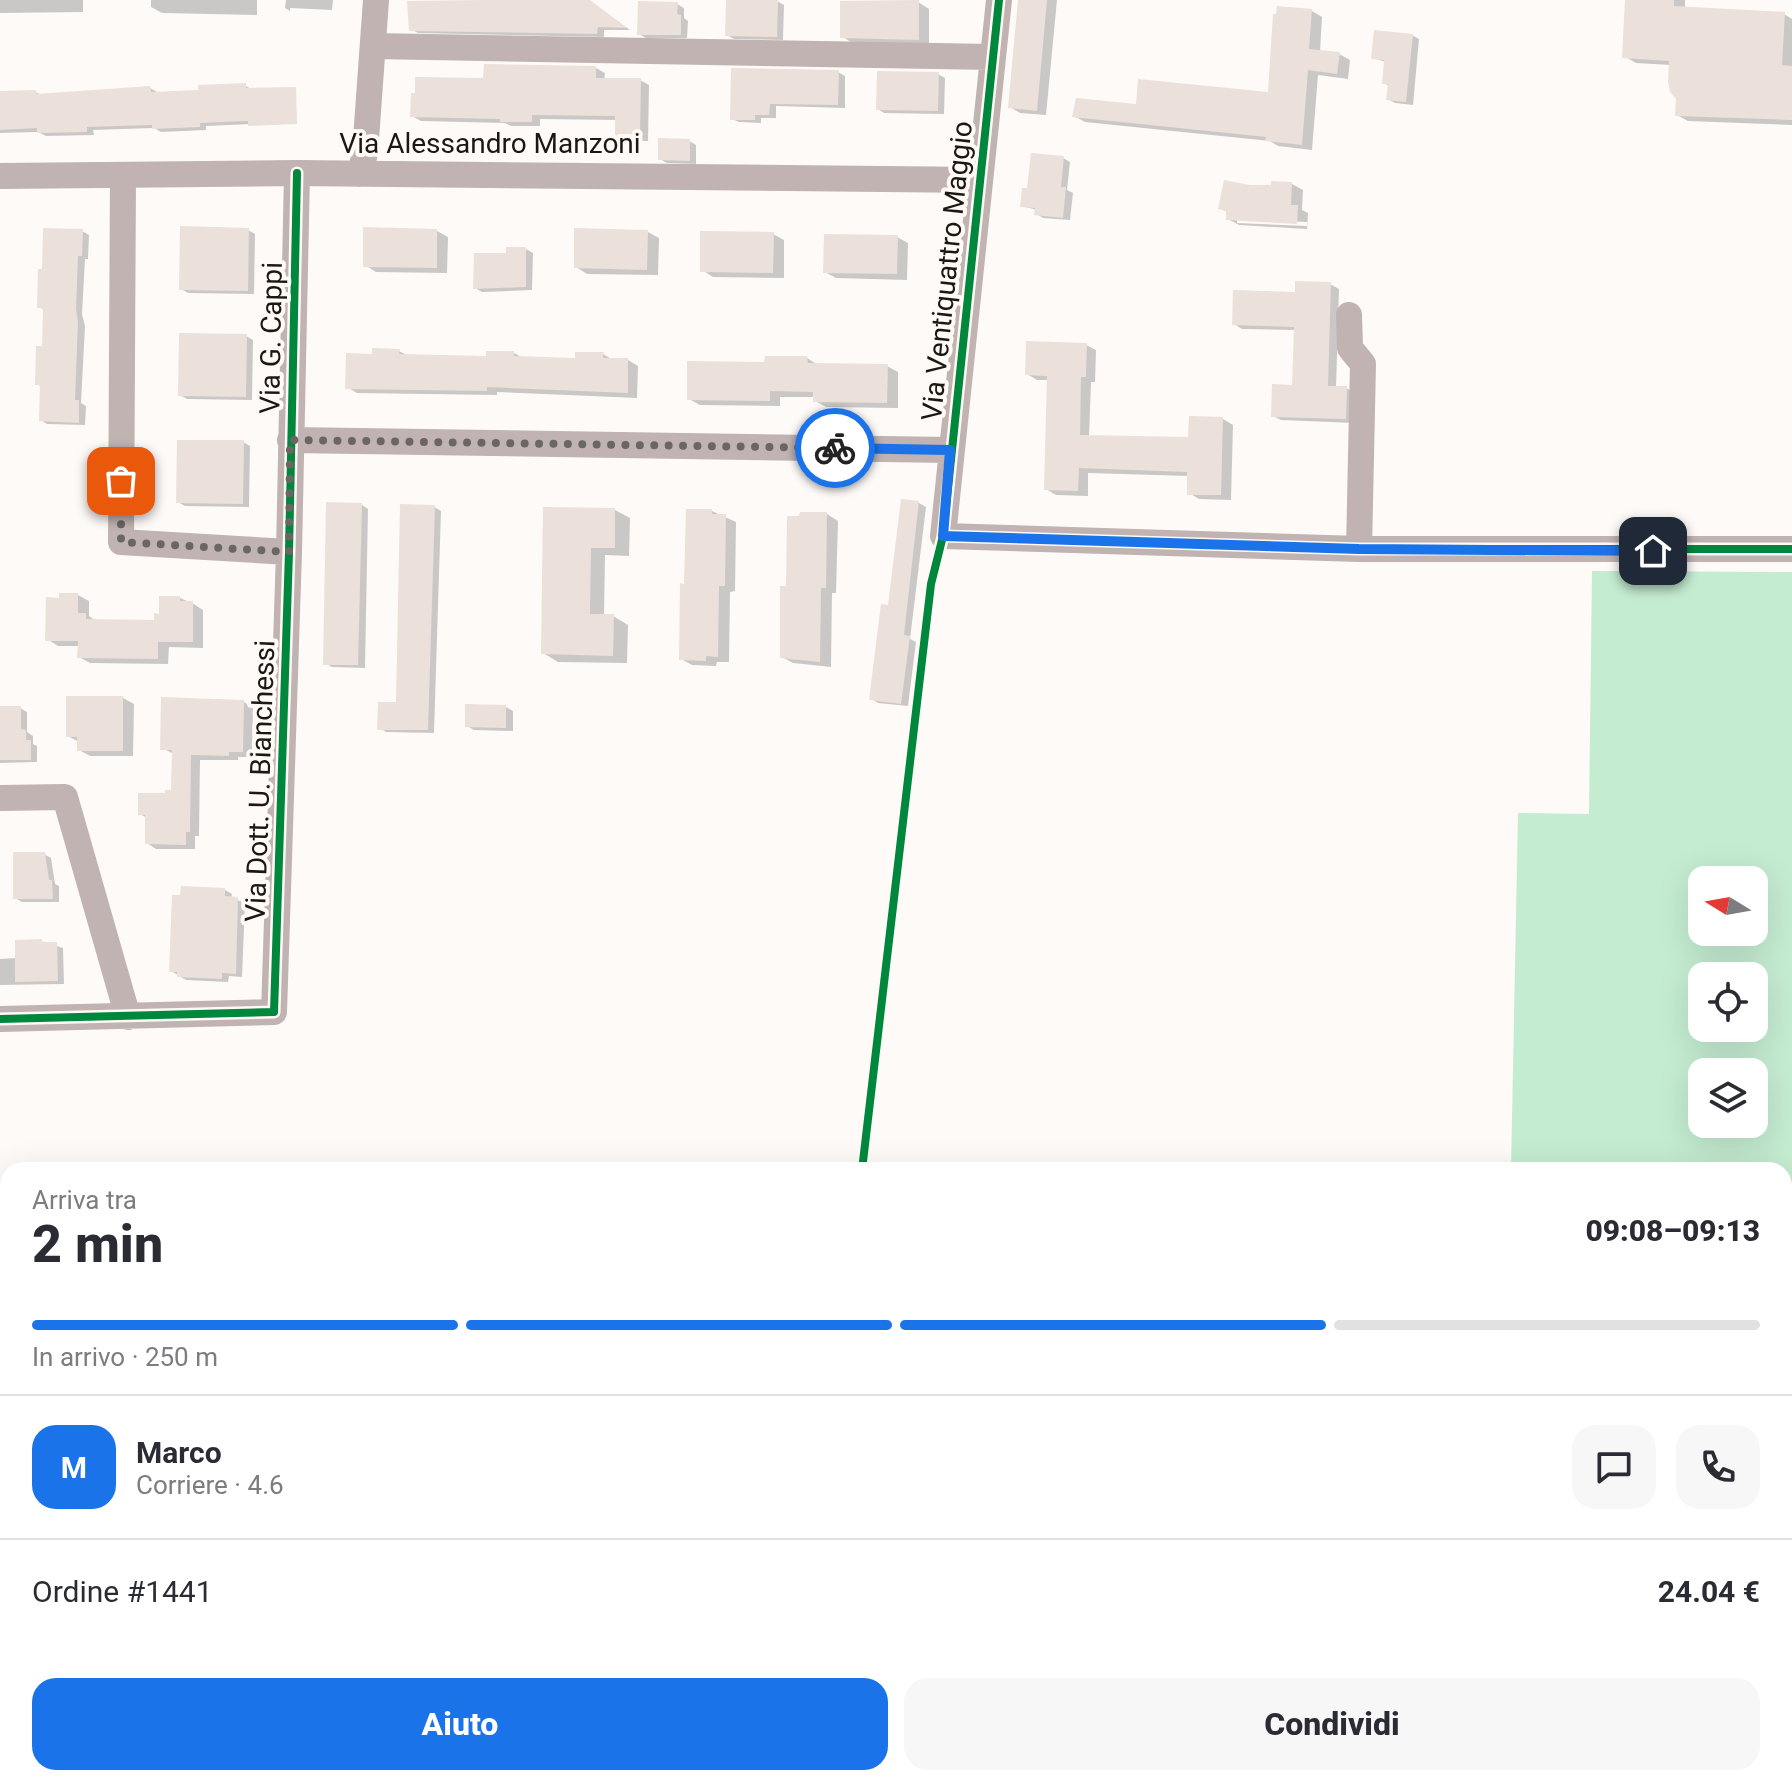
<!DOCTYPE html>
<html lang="it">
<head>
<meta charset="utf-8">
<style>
  body { margin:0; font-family:Roboto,sans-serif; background:#f7f7f7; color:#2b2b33; height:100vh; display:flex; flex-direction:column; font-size:30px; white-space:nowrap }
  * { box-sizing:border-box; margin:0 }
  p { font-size:26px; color:#7c7c81 }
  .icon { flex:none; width:44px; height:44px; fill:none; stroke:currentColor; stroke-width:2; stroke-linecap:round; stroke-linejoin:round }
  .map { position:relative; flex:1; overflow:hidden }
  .panel { position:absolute; left:0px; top:1162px; width:1792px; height:624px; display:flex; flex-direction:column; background:#fff; border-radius:24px 24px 0 0; box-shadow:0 8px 32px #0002 }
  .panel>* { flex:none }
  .needle { width:52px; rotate:281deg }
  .buttons { position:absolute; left:1688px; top:866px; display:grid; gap:16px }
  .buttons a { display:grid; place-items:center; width:80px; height:80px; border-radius:16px; background:#fff; box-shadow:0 8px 32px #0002; font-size:40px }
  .pin { position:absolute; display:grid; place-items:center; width:68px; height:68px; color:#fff; margin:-34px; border-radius:16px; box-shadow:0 4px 12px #0006 }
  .courier { position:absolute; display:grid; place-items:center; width:80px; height:80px; margin:-40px; border:6px solid #1a73e8; border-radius:50%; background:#fff; color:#222; box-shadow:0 2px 10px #0007 }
  .summary em { font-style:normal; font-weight:800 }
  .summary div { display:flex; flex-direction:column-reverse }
  .summary { display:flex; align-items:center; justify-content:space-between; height:136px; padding:0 32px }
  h1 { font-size:52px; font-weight:800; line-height:60px }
  .bar { display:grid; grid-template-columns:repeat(4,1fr); gap:12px 8px; align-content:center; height:96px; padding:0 32px }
  .bar i { height:10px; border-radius:6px; background:#e1e1e2 }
  .bar .active { background:#1a73e8 }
  .bar p { grid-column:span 4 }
  .line { display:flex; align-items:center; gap:20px; padding:0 32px; border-top:2px solid #e1e1e2 }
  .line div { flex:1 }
  .round { display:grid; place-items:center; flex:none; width:84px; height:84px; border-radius:24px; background:#f7f7f7 }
  .action { display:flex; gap:16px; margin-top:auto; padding:16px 32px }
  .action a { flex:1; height:92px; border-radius:24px; background:#1a73e8; color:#fff; font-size:32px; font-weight:800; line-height:92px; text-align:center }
  .action a+a { background:#f7f7f7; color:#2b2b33 }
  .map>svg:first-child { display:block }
  .green { fill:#c4ecd1; fill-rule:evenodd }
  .shadow { fill:#0003; fill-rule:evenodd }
  .building { fill:#ebe0da }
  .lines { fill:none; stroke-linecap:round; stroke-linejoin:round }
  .minor { stroke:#c0b3b1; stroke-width:26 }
  .cycleway-casing { stroke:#fffaf6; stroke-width:13 }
  .cycleway { stroke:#00873e; stroke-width:8 }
  .done { stroke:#6a6663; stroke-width:8; stroke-dasharray:0 14.4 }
  .route { stroke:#1a73e8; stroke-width:10 }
  .labels { text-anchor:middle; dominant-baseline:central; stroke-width:8; stroke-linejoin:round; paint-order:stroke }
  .street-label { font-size:28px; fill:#1b1713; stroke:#fffaf6 }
</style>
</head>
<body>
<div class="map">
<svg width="1792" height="1786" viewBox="0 0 1792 1786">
  <rect width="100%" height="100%" fill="#fdfaf8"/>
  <path class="green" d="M1592,571L1792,572V1304H1784V1170H1511L1518,813L1589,814ZM1754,880V932H1702V880ZM1702,976H1754V1028H1702ZM1702,1072H1754V1124H1702Z"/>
  <path class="shadow" d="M0,0H83V12L0,13Z
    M151,0H257V15L162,13L151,7Z
    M286,0H333L332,10L290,8V11L285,8Z
    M728,0L777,1L784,5L783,40L734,39L727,35Z
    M1020,0H1057L1046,115L1020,113L1010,107Z
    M1627,0H1685V9L1784,14L1792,19V125L1688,121L1677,115L1678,98L1671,65L1636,63L1624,56Z
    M918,2L929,9V45L852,43L842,36Z
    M677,4L684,8V18L688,21L687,38H646L639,34Z
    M598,7L630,30H604V37L418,33L411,29Z
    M1279,8L1312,11L1322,17L1320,52L1339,54L1350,60L1348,79L1318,75L1312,150L1278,146L1270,141L1085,122L1074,116L1137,107L1270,94Z
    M1412,35L1419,39L1413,105L1395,103L1388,99L1389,86L1384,83L1386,62L1373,58Z
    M596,68L605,73L604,80H640L649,85L648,141H626L617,136V120L540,119V126H511L505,123L421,121L412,116L485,80Z
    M838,72L845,76V108L776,106V118H761V123L739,122L732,119Z
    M938,74L945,78L944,114L884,113L878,109Z
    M244,85L251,89V124L206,126V130L161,132L154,128L93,130L94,135L46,136L38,132L0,133V93L35,92L42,95L150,88L157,92H201Z
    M689,141L696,145V164L667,163L660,159Z
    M1063,158L1070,162L1067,190L1073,193L1070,220L1043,218L1037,214V210L1022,206L1029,190Z
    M1292,184L1303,190L1302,210L1308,213L1307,229L1239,225L1228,219V213L1221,208L1249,187ZM1237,219L1307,222V226L1237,223Z
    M248,230L255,234L254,294L188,293L181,289Z
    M82,231L89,235L88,259H85L82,314L85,326L81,403L86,406L85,425L47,424L41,420L42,387L37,384L44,348L45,310L39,307L44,271Z
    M437,231L448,237L447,273L376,272L365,265Z
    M648,232L659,238L658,275L587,274L576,267Z
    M773,234L784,240V278L713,277L702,270Z
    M897,237L908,243L907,280L836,278L825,272Z
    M526,249L533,253L532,290L482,292L475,288Z
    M1330,284L1339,289L1336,388H1346L1355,393L1354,423L1281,420L1273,416L1294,387L1296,330L1242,329L1234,324Z
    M246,336L253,340L252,400L187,399L180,395Z
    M1086,345L1096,350L1095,382H1091L1089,437L1190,440L1223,419L1233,425L1231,500L1199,499L1189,493V476L1088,473V496L1056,495L1046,489L1049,380H1037L1027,374Z
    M399,351L410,357L488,358L514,353L523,358L577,360L603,354L613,360H628L638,366L637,398L497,392V395L357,393L347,387L374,356Z
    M807,358L818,365L887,366L898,372V408L826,407L815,401V397H780V406L700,405L689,399L766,364Z
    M243,442L250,446L249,507L185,506L178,502Z
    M902,501L919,503L926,507L910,639L916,642L908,706L878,703L872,699L890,607Z
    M362,505L368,509L365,668L332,667L325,663Z
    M434,507L441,511L434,733L386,732L379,728L398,704Z
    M545,509L615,510L630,518L629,556L605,555L604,616H613L628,625L627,663L558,662L543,653Z
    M712,511L736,522L735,591L730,592L729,662H717L716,666L692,665L681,659L686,586Z
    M827,514L838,521L836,593H832L831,667L793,663L782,657L787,588Z
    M78,595L89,601V616L97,622H156L180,598L192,603L203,610V648L169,647L168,664L90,663L79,657V646H58L47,639L61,600Z
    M123,698L134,704L133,756H90L79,750V742L68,736Z
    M244,702L253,708L252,757H238V760H200L199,836H195V849H156L147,843V818L140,814L173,792L174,754L162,748Z
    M506,707L513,711V731L474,730L467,726Z
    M0,708H20L27,712V732L33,736V744L37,746V762L0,763Z
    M44,854L51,858L55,884L59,886V902H22L15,898Z
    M225,890L232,894L231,898L245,903L242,977L229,976L228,982L186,980L171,971Z
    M41,941L63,948L64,984L0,985V959L17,958Z"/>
  <path class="building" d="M485,0H590L627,28L598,27L597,34L409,31L407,1Z
    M726,0H778L777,37L725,36Z
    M919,0V40L840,38V1Z
    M1018,0H1047L1037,111L1008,108Z
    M1625,0H1674V6L1785,12L1782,65L1792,66V120L1675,116L1676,99L1670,92L1668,82L1669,61L1622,58Z
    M638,1L678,2L677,14L681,15V35H637Z
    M1277,6L1312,9L1309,49L1340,52L1337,74L1308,70L1302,145L1265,141L1266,137L1072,117L1076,98L1136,104L1138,79L1268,92L1273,14H1276Z
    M1374,30L1413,34L1406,102L1386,100L1388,84H1382L1384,60L1371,59Z
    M484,64L596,66V78H641L640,137H615V116L532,115V122H500V119L410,117L411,93H415V77L483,78Z
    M731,68L839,70L838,105L770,104L769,115H755V120H730Z
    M877,71L939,72L938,111L876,110Z
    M246,83V88L296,87L297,124L248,126V121L200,123V127L152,129V125L87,127V132L37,133V128L0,130V91L36,90V94L150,86L151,92L198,90V85Z
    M658,138L690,139V161L658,160Z
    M1031,153L1064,156L1061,187H1066L1063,218L1034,215L1035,208L1020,207L1022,188H1027Z
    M1224,180L1250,185H1271V181L1292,182L1291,205H1298L1297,224L1226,220V211L1218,209Z
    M180,226L249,228L248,291L179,290Z
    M363,227L437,229V268L363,267Z
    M43,228L83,229L82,256H78L76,309L78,321L75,400H79V423L39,421L40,385H35L36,346H42L43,308H37L38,269H42Z
    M574,228L648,230L647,270L574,268Z
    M700,231L774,232L773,273L700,272Z
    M824,234L898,235L897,274L823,273Z
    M506,247H526V287L473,289L474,253H506Z
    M1295,281L1331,282L1328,386H1347L1346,419L1271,417L1272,384L1292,385L1294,327L1232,325L1233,290L1295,292Z
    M179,333L247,334L246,397L178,396Z
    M1026,341L1087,343L1086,377H1081L1080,435L1188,437L1189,416L1223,417L1221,495H1187V472L1079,468L1078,491L1044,490L1047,376L1025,375Z
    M372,348L400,349L399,354L486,356V351H514V356L575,358V352H604L603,358H628V393L487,387V391L345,389L346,353L372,354Z
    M765,356H807L808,363L888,364L887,403L813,402V392L770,391V401L687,400V361L764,362Z
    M177,440H244L243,504L176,503Z
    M901,499L919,501L904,635L910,636L901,704L869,700L881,604L888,605Z
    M326,502L362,503L358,665H323Z
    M400,504L435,505L428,730H377L378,702H396Z
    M543,507L615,508V548H591L590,614H614L613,656L541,654Z
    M686,509H712V514H726L725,586H719L718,657L706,656V661L679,660L680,583L684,584Z
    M800,512H827L826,588H821L820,662L780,658V586H786L787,516H799Z
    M59,593H78V613H86V619L154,620V613L159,614V596H180V601H193V642H158V659L77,658L78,641H45L46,597L59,598Z
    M66,696H123V751H77V737H66Z
    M161,697L244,700L243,752H229V756L191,755L190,832H186V845L145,844V815H138V793H165V790H171L172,750H160Z
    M465,704L506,705V728L465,727Z
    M0,706H21V729L26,730V740H31V760H0Z
    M13,852H45L49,880H52L53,899H13Z
    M181,886L225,888V896L238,897L236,974L222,973V979L177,977V972H169L172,895H180Z
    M42,939V942H57L58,981L15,982V940Z"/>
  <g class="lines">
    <path class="minor" d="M999,0L943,536L1359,549H1792
      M373,46L992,57
      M360,174L365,153L376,0
      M123,175L121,542L289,552
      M0,176L297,173L979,180
      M1349,315L1350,348L1363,364L1359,549
      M290,440L950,450
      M0,798L65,797L128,1017
      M0,1019L274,1012L289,552L297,173"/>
    <g class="cycleway-casing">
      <path id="cycleway" d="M943,536L1359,549H1792
        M0,1019L274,1012L289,552L297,173
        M862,1170L931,584L943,536L999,0"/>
    </g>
    <use href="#cycleway" class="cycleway"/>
  </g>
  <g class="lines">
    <path class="done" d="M121,481V542L289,552L290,440L835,448"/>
    <path class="route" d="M835,448L950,450L943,536L1359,549L1653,551"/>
  </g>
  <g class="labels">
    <g class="street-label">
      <text x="490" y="143">Via Alessandro Manzoni</text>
      <text transform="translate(947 271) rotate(-84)">Via Ventiquattro Maggio</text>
      <text transform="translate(271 338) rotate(-89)">Via G. Cappi</text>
      <text transform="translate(260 781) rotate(-88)">Via Dott. U. Bianchessi</text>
    </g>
  </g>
</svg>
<div class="buttons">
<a><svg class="needle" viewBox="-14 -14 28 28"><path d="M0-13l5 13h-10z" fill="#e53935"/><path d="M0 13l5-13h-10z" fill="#7c7c81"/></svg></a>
<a><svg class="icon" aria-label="locate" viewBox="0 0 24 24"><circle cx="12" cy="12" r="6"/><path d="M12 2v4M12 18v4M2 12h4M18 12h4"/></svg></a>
<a><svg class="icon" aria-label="layers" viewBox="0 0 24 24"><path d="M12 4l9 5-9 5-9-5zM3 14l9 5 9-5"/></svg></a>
</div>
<div class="pin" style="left:121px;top:481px;background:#ea580c"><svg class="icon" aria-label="bag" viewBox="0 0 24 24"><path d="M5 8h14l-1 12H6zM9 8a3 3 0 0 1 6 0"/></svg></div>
<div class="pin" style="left:1653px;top:551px;background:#1f2937"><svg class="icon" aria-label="home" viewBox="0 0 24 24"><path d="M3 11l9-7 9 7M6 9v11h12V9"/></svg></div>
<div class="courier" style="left:835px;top:448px"><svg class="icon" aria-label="bike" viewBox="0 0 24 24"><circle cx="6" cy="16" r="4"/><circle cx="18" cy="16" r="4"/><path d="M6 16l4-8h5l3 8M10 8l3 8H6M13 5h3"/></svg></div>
<section class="panel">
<div class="summary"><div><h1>2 min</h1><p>Arriva tra</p></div><em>09:08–09:13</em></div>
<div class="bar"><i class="active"></i><i class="active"></i><i class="active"></i><i></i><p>In arrivo · 250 m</p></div>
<div class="line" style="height:144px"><b class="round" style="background:#1a73e8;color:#fff">M</b><div><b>Marco</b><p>Corriere · 4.6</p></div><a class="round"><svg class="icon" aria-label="chat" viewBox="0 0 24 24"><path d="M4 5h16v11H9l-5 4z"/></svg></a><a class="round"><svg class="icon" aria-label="phone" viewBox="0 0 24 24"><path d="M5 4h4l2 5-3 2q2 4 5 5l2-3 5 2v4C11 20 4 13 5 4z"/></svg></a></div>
<div class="line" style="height:104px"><div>Ordine #1441</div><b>24.04 €</b></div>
<div class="action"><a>Aiuto</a><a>Condividi</a></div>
</section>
</div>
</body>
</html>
